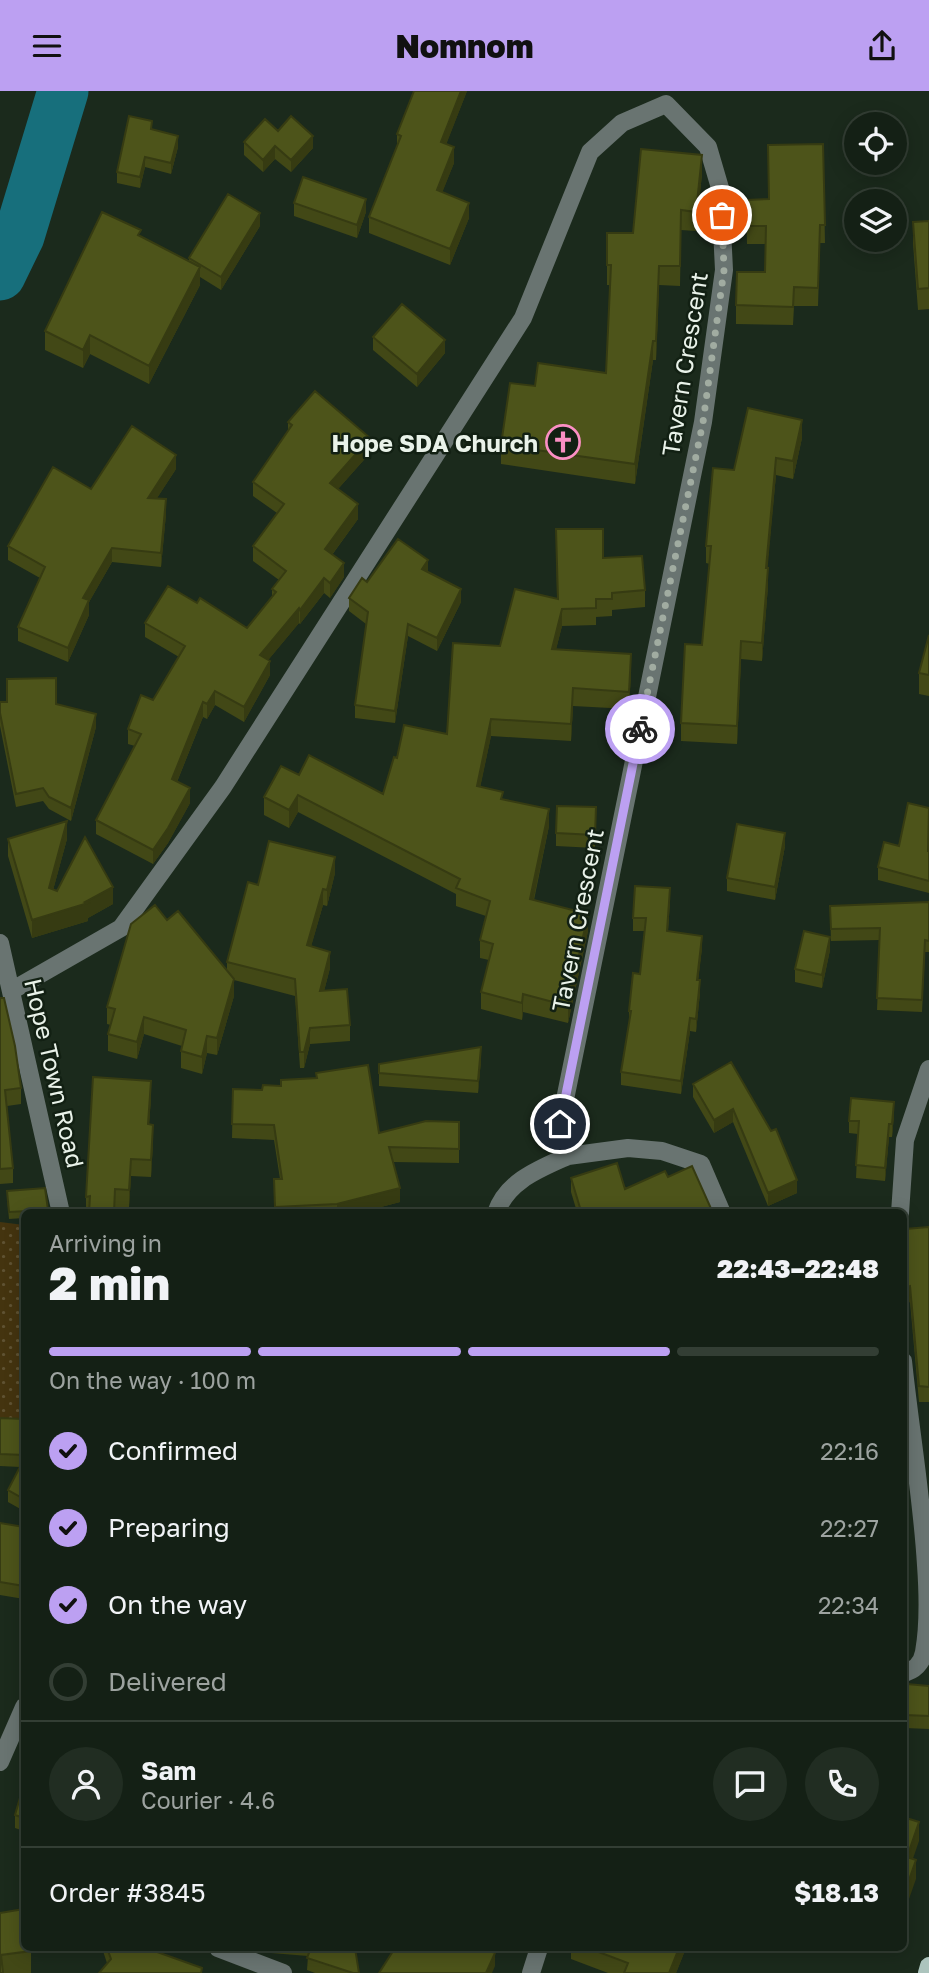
<!DOCTYPE html>
<html lang="en">
<head>
<meta charset="utf-8">
<style>
  body { margin:0; font-family:"Golos Text",sans-serif; background:#212d22; color:#f1f3f6; height:100vh; display:flex; flex-direction:column; font-size:26px; white-space:nowrap }
  * { box-sizing:border-box; margin:0 }
  p { font-size:23px; color:#9da3a0 }
  .icon { flex:none; width:38px; height:38px; fill:none; stroke:currentColor; stroke-width:2; stroke-linecap:round; stroke-linejoin:round }
  .map { position:relative; flex:1; overflow:hidden }
  .panel { position:absolute; left:21px; top:1118px; width:886px; height:742px; display:flex; flex-direction:column; background:#142015; border-radius:10px; box-shadow:0 4px 18px #0003,0 0 0 2px #333e34 }
  .panel>* { flex:none }
  .buttons { position:absolute; left:844px; top:21px; display:grid; gap:14px }
  .buttons a { display:grid; place-items:center; width:63px; height:63px; border-radius:50%; background:#142015; box-shadow:0 4px 18px #0003,0 0 0 2px #333e34; font-size:35px }
  .pin { position:absolute; display:grid; place-items:center; width:60px; height:60px; color:#fff; margin:-30px; border:4px solid #fff; border-radius:50%; box-shadow:0 2px 7px #0007 }
  .courier { position:absolute; display:grid; place-items:center; width:70px; height:70px; margin:-35px; border:5px solid #bca0f2; border-radius:50%; background:#fff; color:#222; box-shadow:0 2px 9px #0007 }
  .overview em { font-style:normal; font-weight:800 }
  .overview div { display:flex; flex-direction:column-reverse }
  .overview { display:flex; align-items:center; justify-content:space-between; height:119px; padding:0 28px }
  h1 { font-size:46px; font-weight:800; line-height:52px }
  .bar { display:grid; grid-template-columns:repeat(4,1fr); gap:10px 7px; align-content:center; height:84px; padding:0 28px }
  .bar i { height:9px; border-radius:5px; background:#333e34 }
  .bar .current { background:#bca0f2 }
  .bar p { grid-column:span 4 }
  .line { display:flex; align-items:center; gap:18px; padding:0 28px; border-top:2px solid #333e34 }
  .line div { flex:1 }
  .round { display:grid; place-items:center; flex:none; width:74px; height:74px; border-radius:37px; background:#212d22 }
  ol { padding:0 28px; list-style:none }
  li { display:flex; align-items:center; gap:21px; height:77px }
  li p { margin-inline-start:auto }
  li .icon { padding:7px; border-radius:50%; background:#bca0f2; color:#111; stroke-width:4 }
  li:last-child { color:#9da3a0 }
  li i { width:38px; height:38px; border:4px solid #333e34; border-radius:50% }
  header { display:flex; justify-content:space-between; align-items:center; height:91px; padding:0 28px; background:#bca0f2; color:#111; font-size:32px; font-weight:800 }
  .map>svg:first-child { display:block }
  .park { fill:url(#park-dots) }
  .lines { fill:none; stroke-linecap:round; stroke-linejoin:round }
  .river { stroke:#176f7c; stroke-width:51 }
  .minor { stroke:#697471; stroke-width:18 }
  .major { stroke:#acc4bd; stroke-width:18 }
  .wall { fill:#424816 }
  .shaded-wall { fill:#363b12 }
  .building { fill:#4d541a; stroke:#363b12; stroke-width:2 }
  .done { stroke:#a1aca1; stroke-width:7; stroke-dasharray:0 12.6 }
  .route { stroke:#bca0f2; stroke-width:9 }
  .labels { text-anchor:middle; dominant-baseline:central; stroke-width:5; stroke-linejoin:round; paint-order:stroke }
  .street-label { font-size:24px; fill:#e9f2e9; stroke:#122013 }
  .poi-label { font-size:24px; font-weight:bold; fill:#e9f2e9; stroke:#122013; text-anchor:end }
</style>
</head>
<body>
<header><svg class="icon" aria-label="menu" viewBox="0 0 24 24"><path d="M4 6h16M4 12h16M4 18h16"/></svg>Nomnom<svg class="icon" aria-label="share" viewBox="0 0 24 24"><path d="M12 15V3M7 8l5-5 5 5M5 13v7h14v-7"/></svg></header>
<div class="map">
<svg width="929" height="1882" viewBox="0 0 929 1882">
  <defs>
    <pattern id="park-dots" width="8" height="8" patternUnits="userSpaceOnUse" patternTransform="scale(1.75)"><rect width="8" height="8" fill="#44340f"/><path d="M2 2h.1M6 6h.1" fill="none" stroke="#5f5232" stroke-width="1.8" stroke-linecap="round"/></pattern>
  </defs>
  <rect width="100%" height="100%" fill="#1b2a1c"/>
  <path class="park" d="M0,1131L24,1134V1335H0Z"/>
  <g class="lines">
    <path class="river" d="M0,184L19,145L63,0"/>
    <path class="minor" d="M666,13L708,56L720,97L724,179L703,331L560,1033L568,1065L628,1057L662,1060L701,1073L722,1122
      M0,852L61,1122
      M11,900L121,837L223,696L523,227L590,61L622,32L666,13
      M496,1122C507,1090 539,1078 568,1065
      M900,1122L905,1049L929,978
      M903,1270C910,1338 922,1406 926,1474C928,1502 929,1533 924,1561C922,1572 914,1580 903,1582
      M0,1671L24,1616
      M218,1857L283,1882
      M531,1882L539,1857"/>
    <path class="major" d="M927,1882L929,1875"/>
  </g>
  <path class="wall" d="M467,0L446,53L454,72L442,101L469,127L450,174L369,142V126L397,55V43Z
    M152,38L178,56L171,83L145,76L140,97L117,92V81Z
    M278,40L313,57L291,81L275,68L263,81L244,64V51Z
    M823,53L825,152H820L818,215H794L793,234L736,233V214L765,181V153H747L746,109L768,108Z
    M702,83L696,140L681,139L680,195L659,194L656,269H653L635,393L501,373V354L535,295L606,282L610,194H607V142H633Z
    M294,112L366,121L357,147L294,125Z
    M929,130V218L918,219L913,152V131Z
    M260,135L221,199L200,186V194L149,293L90,263L83,277L45,259V240L141,145L189,170V167Z
    M373,246L445,262L417,296L373,259Z
    M288,331L370,362L338,398L358,428L332,464L344,486L330,507L324,502L300,533L299,532L268,569L270,584L244,631L215,614L207,628L203,626L177,691L190,712L168,752L153,773L96,743V729L135,655L128,653V638L153,609L179,566L145,546V532L197,512L247,537L272,506V498L279,489L253,470V455L277,422L253,405V391L288,341Z
    M802,347L793,388L776,384L767,477L768,495L762,570L741,568L737,653L681,650V632L702,554L710,473L706,472V455L734,379Z
    M176,378L157,407L166,423L161,476L112,471L89,511V524L68,571L18,550V536L40,487L8,469V455L91,398Z
    M556,438L603,467L645,499V516L612,519V525L596,526V534L562,535L556,558L631,580L629,618L573,615L571,650L491,645L480,696L549,735L534,809L588,840L568,932L523,921L522,929L481,918V901L489,869L480,867V849L486,825L456,815V803L298,721L289,737L264,724V706L299,684L383,703L397,667L447,643L500,555L557,508Z
    M428,481L461,511L437,560L408,545L395,632L355,627V614L366,533L349,520V507L367,491Z
    M929,544V605L919,603V582Z
    M0,611L56,613L96,636L71,730L49,718L43,710L16,716L0,635Z
    M929,717V802L878,789V776L899,755Z
    M596,729L595,757L556,755V742Z
    M8,748H67L53,799L113,813L88,827V830L32,847L8,765Z
    M785,755L775,809L727,800V787Z
    M335,782L327,815L323,814L311,855L330,877L324,900L350,934V950L310,953L304,977H300L295,905L234,889V905L217,964L207,962L202,983L181,977V960L182,955L144,943L137,968L108,960V943L111,934L107,933V916L167,829L227,879V871L258,794Z
    M670,810L668,841L702,857L698,889L700,902L696,941L690,940L681,1003L621,994V981L629,932V920L640,883L645,840H633V827Z
    M929,811V861H925L922,921L877,919L880,849L831,850L830,815Z
    M830,859L822,897L795,891V878Z
    M0,907L21,997V1013L7,1015L13,1077V1092L0,1093Z
    M481,969L478,1002L379,995V973Z
    M731,971L797,1102L768,1115L733,1031L714,1042L693,1006V993Z
    M316,982L379,1042L459,1031V1072L393,1071L400,1111L358,1122H275L274,1088H280L274,1049L232,1047L233,998L262,999L316,987Z
    M151,1007L149,1033L153,1051L151,1086L131,1085L129,1116H115V1122H86V1106Z
    M894,1024L892,1046H889L885,1090L856,1087L858,1043L849,1042V1030Z
    M668,1086L577,1121L571,1101V1087L625,1098Z
    M7,1106L48,1119V1122H24V1127L9,1128Z
    M929,1136V1311H919L910,1211L904,1213L903,1201V1158H905V1138Z
    M0,1327L24,1328V1420L8,1411V1399L20,1376L0,1375Z
    M0,1432L24,1436V1508L0,1504Z
    M929,1595V1638L905,1637V1624Z
    M24,1693V1740L15,1737V1724Z
    M0,1822L31,1860V1882H0Z
    M102,1857H146L202,1882L107,1872Z
    M249,1857H355L359,1882H315L307,1879L308,1865L271,1862Z
    M571,1857H686L676,1882H608L571,1868Z"/>
  <path class="shaded-wall" d="M461,0H467L441,67V51Z
    M178,45V56L171,83V72Z
    M313,45V57L291,81V69Z
    M275,55V68L263,81V69Z
    M454,56V72L437,115V99Z
    M702,64V83L696,140V121Z
    M145,66V76L140,97V86Z
    M366,108V121L357,147V134Z
    M469,112V127L450,174V158Z
    M260,122V135L221,199V186Z
    M659,175V194L656,269V250Z
    M200,176V194L149,293V275Z
    M90,244V263L83,277V259Z
    M445,249V262L417,296V283Z
    M653,250V269L635,393V373Z
    M802,329V347L793,388V370Z
    M370,347V362L330,407V392Z
    M176,364V378L148,421V407Z
    M776,367V384L766,495V477Z
    M166,408V423L161,476V462Z
    M358,413V428L325,473V458Z
    M112,457V471L89,511V524L68,571V557L83,507Z
    M428,469V482L422,478Z
    M344,472V486L330,507V492Z
    M768,477V495L762,570V552Z
    M324,487V502L300,533V519Z
    M461,498V511L437,560V547Z
    M299,517V532L260,579V564Z
    M562,518V535L552,575V558Z
    M408,533V545L395,632V620Z
    M741,550V568L737,653V635Z
    M631,563V580L629,618V601Z
    M270,570V584L244,631V616Z
    M573,597V615L571,650V633Z
    M215,600V614L207,628V613Z
    M203,611V626L172,703V688Z
    M96,623V636L71,730V717Z
    M491,628V645L477,712V695Z
    M190,697V712L168,752L153,773V759Z
    M298,704V721L289,737V719Z
    M549,718V735L530,825V808Z
    M67,730V748L49,814V797Z
    M785,742V755L775,809V796Z
    M335,766V782L327,815V799Z
    M113,796V813L88,827V830L32,847V829L85,811Z
    M323,798V814L307,870V854Z
    M588,823V840L568,932V915Z
    M702,845V857L697,901V889Z
    M830,846V859L822,897V884Z
    M330,861V877L320,916V900Z
    M234,888V905L217,964V947Z
    M700,889V902L696,941V928Z
    M523,903V921L522,929V912Z
    M144,926V943L137,968V951Z
    M690,927V940L681,1003V990Z
    M310,937V953L304,977V961Z
    M207,945V962L202,983V966Z
    M481,956V969L478,1002V990Z
    M151,990V1007L148,1051V1033Z
    M894,1011V1024L892,1046V1033Z
    M733,1018V1031L714,1042V1029Z
    M889,1033V1046L885,1090V1077Z
    M153,1034V1051L151,1086V1069Z
    M131,1068V1085L129,1116V1099Z
    M797,1089V1102L768,1115V1102Z
    M400,1097V1111L358,1122H337V1113Z
    M910,1195V1211L904,1213V1197Z
    M919,1731V1750L907,1785V1766Z
    M916,1769V1788L903,1825V1806Z
    M679,1857H686L676,1882H669Z
    M495,1862V1875L492,1882H486Z"/>
  <path class="building" d="M414,0H461L441,51L454,56L437,99L469,112L450,158L369,126L401,45L397,43Z
    M129,25L152,30L151,38L178,45L171,72L145,66L140,86L117,81Z
    M291,25L313,45L291,69L275,55L263,69L244,51L265,28L278,40Z
    M823,53L825,134H820L818,197L794,196L793,216L736,214L737,181H765L766,135H747L746,109L769,108L768,54Z
    M641,58L702,64L696,121L681,119L680,175H659L656,250H653L635,373L501,354L510,292L535,295L538,272L606,282L611,174H607V142H633Z
    M303,86L366,108L357,134L294,112Z
    M228,103L260,122L221,186L189,167Z
    M102,121L141,139L138,144L200,176L149,275L90,244L83,259L45,240Z
    M929,130V197L918,198L913,131Z
    M402,213L445,249L417,283L373,246Z
    M315,300L370,347L330,392L358,413L325,458L344,472L330,492L324,487L300,519L299,517L260,564L270,570L244,616L215,600L207,613L203,611L172,688L190,697L168,737L153,759L96,729L141,643L128,638L141,604L153,609L185,555L145,532L168,495L197,512L200,507L247,537L276,501L272,498L286,480L253,455L284,413L253,391L292,334L288,331Z
    M748,317L802,329L793,370L776,367L766,477H768L762,552L741,550L737,635L681,632L685,553L702,554L711,455H706L713,377L734,379Z
    M132,335L176,364L148,407L166,408L161,462L112,457L83,507L89,509L68,557L18,536L45,476L8,455L53,376L91,398Z
    M556,438H603V467L642,465L645,499L612,502V508H596V517L562,518L552,558L631,563L629,601L573,597L571,633L491,628L477,695L503,701L501,708L549,718L530,808L588,823L568,915L523,903L522,912L481,901L493,853L480,849L490,810L456,797L460,788L298,704L289,719L264,706L281,675L299,684L309,664L383,703L394,666L397,667L404,634L447,643L453,552L500,555L515,498L558,508Z
    M398,448L428,469L422,478L461,498L437,547L408,533L395,620L355,614L368,521L349,507L362,487L367,491Z
    M929,544V584L919,582Z
    M56,587V613L96,623L71,717L49,706L43,697L16,703L0,622V611H7V588Z
    M908,712L929,717L928,760H929V790L878,776L884,751L899,755Z
    M557,715L596,716L595,744L556,742Z
    M67,730L49,797L57,800L85,746L113,796L85,811L88,812L32,829L8,748Z
    M737,733L785,742L775,796L727,787Z
    M269,750L335,766L327,799L323,798L307,854L330,861L320,900L347,898L350,934L310,937L304,961H300L295,888L227,871L248,791L258,794Z
    M635,795L670,797L667,840L702,845L697,889H700L696,928L690,927L681,990L621,981L631,920H629L633,882L640,883L646,827H633Z
    M929,811V850L925,849L922,909L877,907L880,837L831,838L830,815Z
    M155,814L167,829L178,820L234,888L217,947L207,945L202,966L181,960L186,939L144,926L137,951L108,943L115,918L107,916L131,833Z
    M804,840L830,846L822,884L795,878Z
    M0,907H4L15,955L21,997L5,999L13,1077L0,1078Z
    M481,956L478,990L379,982V973Z
    M731,971L771,1040L776,1038L797,1089L768,1102L733,1018L714,1029L693,993Z
    M368,974L379,1042L426,1030L459,1031V1058L389,1056L400,1097L337,1113L275,1116L274,1088H282L274,1034L232,1033L233,998L262,999L263,994L281,995V989L317,987L316,982Z
    M93,986L151,990L148,1033L153,1034L151,1069L131,1068L129,1099L115,1098L114,1122H89L90,1105L86,1106Z
    M851,1007L894,1011L892,1033H889L885,1077L856,1074L859,1030H849Z
    M617,1072L625,1098L665,1080L668,1086L692,1075L713,1122H575L581,1120L571,1087Z
    M45,1097L48,1119L9,1121L7,1100Z
    M929,1136V1296L919,1295L910,1195L904,1197L903,1185V1158H907L905,1138Z
    M0,1327L24,1328V1364L0,1363Z
    M24,1368V1408L8,1399Z
    M0,1432L24,1436V1495L0,1491Z
    M907,1593L929,1595V1625L905,1624Z
    M24,1693V1727L15,1724Z
    M903,1726L919,1731L907,1766L916,1769L903,1806Z
    M24,1818V1857H31V1860L1,1864L3,1882H0V1822Z
    M107,1857H146L202,1877L201,1882H99L111,1868Z
    M311,1857H355L359,1882H353L307,1867Z
    M395,1857H483L495,1862L486,1882H379Z
    M588,1857H679L669,1882H624L628,1872Z"/>
  <g class="lines">
    <path class="done" d="M640,638L703,331L724,179L722,124"/>
    <path class="route" d="M560,1033L640,638"/>
  </g>
  <defs>
    <g id="church-ring" transform="scale(1.75)"><circle r="9.5" fill="#122013" stroke="#fb8fc4" stroke-width="1.5"/><path d="M-1.2-6h2.4v3.5h3.3v2.4h-3.3V6h-2.4V-.1h-3.3v-2.4h3.3Z" fill="#fb8fc4"/></g>
  </defs>
  <g fill-rule="evenodd">
    <use href="#church-ring" x="563" y="351"/>
  </g>
  <g class="labels">
    <g class="street-label">
      <text transform="translate(684 273) rotate(-81)">Tavern Crescent</text>
      <text transform="translate(577 829) rotate(-79)">Tavern Crescent</text>
      <text transform="translate(55 982) rotate(77)">Hope Town Road</text>
    </g>
    <g class="poi-label">
      <text x="538" y="351">Hope SDA Church</text>
    </g>
  </g>
</svg>
<div class="buttons">
<a><svg class="icon" aria-label="locate" viewBox="0 0 24 24"><circle cx="12" cy="12" r="6"/><path d="M12 2v4M12 18v4M2 12h4M18 12h4"/></svg></a>
<a><svg class="icon" aria-label="layers" viewBox="0 0 24 24"><path d="M12 4l9 5-9 5-9-5zM3 14l9 5 9-5"/></svg></a>
</div>
<div class="pin" style="left:722px;top:124px;background:#ea580c"><svg class="icon" aria-label="bag" viewBox="0 0 24 24"><path d="M5 8h14l-1 12H6zM9 8a3 3 0 0 1 6 0"/></svg></div>
<div class="pin" style="left:560px;top:1033px;background:#1f2937"><svg class="icon" aria-label="home" viewBox="0 0 24 24"><path d="M3 11l9-7 9 7M6 9v11h12V9"/></svg></div>
<div class="courier" style="left:640px;top:638px"><svg class="icon" aria-label="bike" viewBox="0 0 24 24"><circle cx="6" cy="16" r="4"/><circle cx="18" cy="16" r="4"/><path d="M6 16l4-8h5l3 8M10 8l3 8H6M13 5h3"/></svg></div>
<section class="panel">
<div class="overview"><div><h1>2 min</h1><p>Arriving in</p></div><em>22:43–22:48</em></div>
<div class="bar"><i class="current"></i><i class="current"></i><i class="current"></i><i></i><p>On the way · 100 m</p></div>
<ol>
<li><svg class="icon" aria-label="check" viewBox="0 0 24 24"><path d="M5 12l5 5 9-10"/></svg>Confirmed<p>22:16</p></li>
<li><svg class="icon" aria-label="check" viewBox="0 0 24 24"><path d="M5 12l5 5 9-10"/></svg>Preparing<p>22:27</p></li>
<li><svg class="icon" aria-label="check" viewBox="0 0 24 24"><path d="M5 12l5 5 9-10"/></svg>On the way<p>22:34</p></li>
<li><i></i>Delivered</li>
</ol>
<div class="line" style="height:126px"><a class="round"><svg class="icon" aria-label="person" viewBox="0 0 24 24"><circle cx="12" cy="8" r="4"/><path d="M4 21q1-7 8-7t8 7"/></svg></a><div><b>Sam</b><p>Courier · 4.6</p></div><a class="round"><svg class="icon" aria-label="chat" viewBox="0 0 24 24"><path d="M4 5h16v11H9l-5 4z"/></svg></a><a class="round"><svg class="icon" aria-label="phone" viewBox="0 0 24 24"><path d="M5 4h4l2 5-3 2q2 4 5 5l2-3 5 2v4C11 20 4 13 5 4z"/></svg></a></div>
<div class="line" style="height:91px"><div>Order #3845</div><b>$18.13</b></div>
</section>
</div>
</body>
</html>
